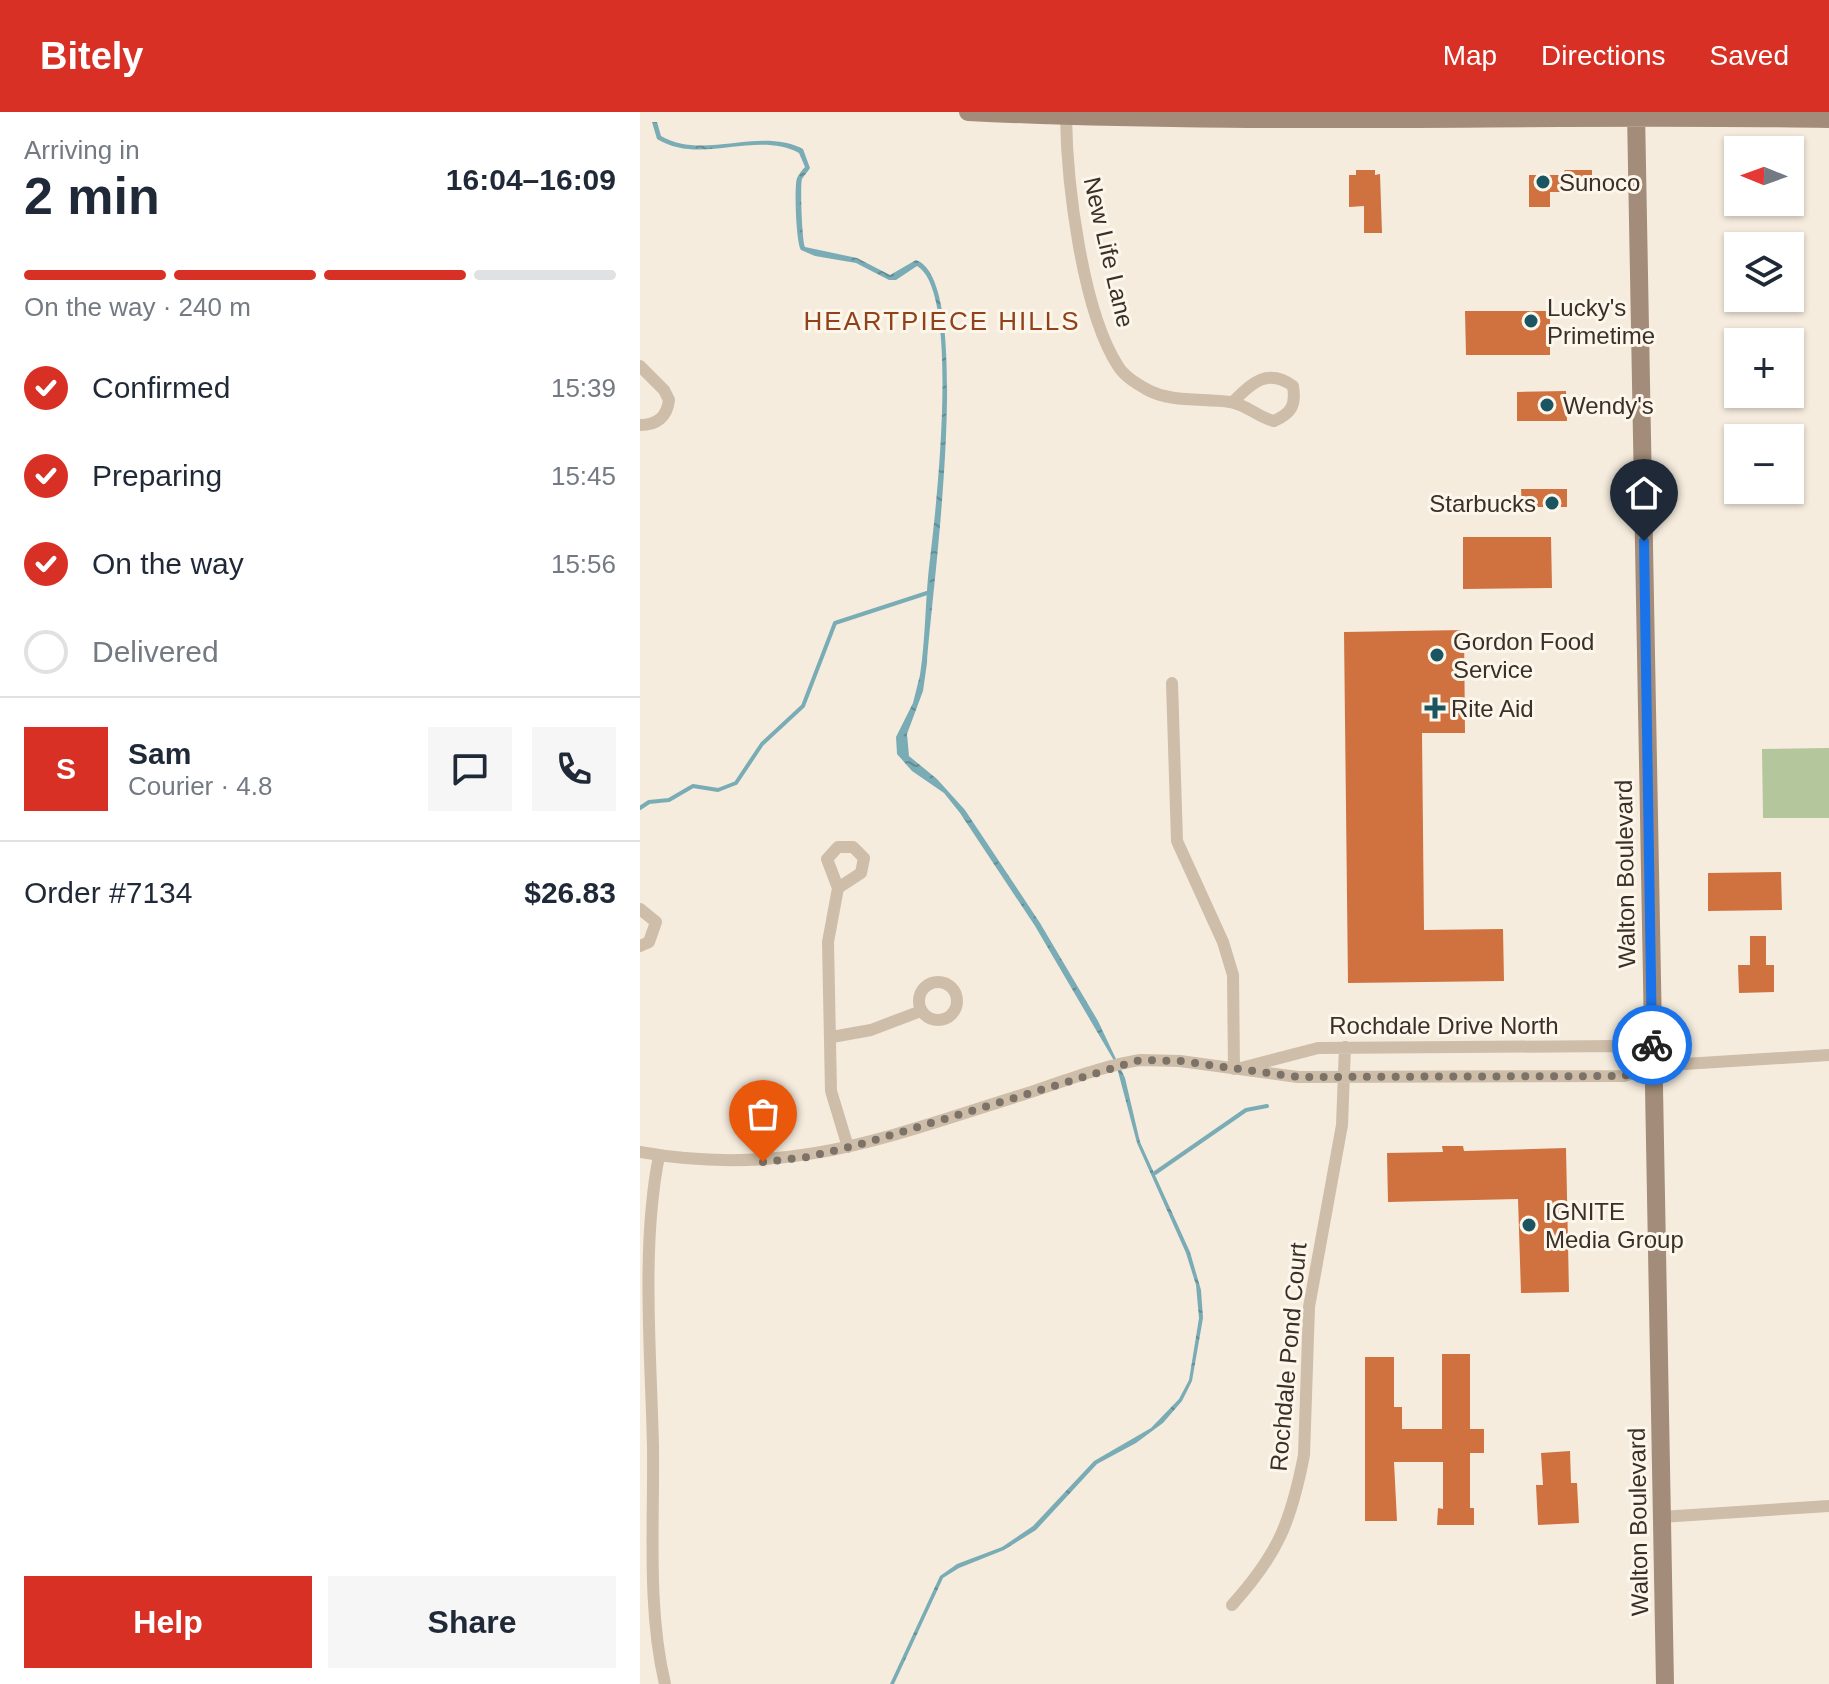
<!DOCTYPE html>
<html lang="en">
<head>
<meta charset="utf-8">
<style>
  body { margin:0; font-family:Arial,sans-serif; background:#f6f6f7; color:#1f2937; height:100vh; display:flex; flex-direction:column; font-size:30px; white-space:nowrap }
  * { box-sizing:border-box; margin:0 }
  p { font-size:26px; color:#747a83 }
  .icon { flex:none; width:44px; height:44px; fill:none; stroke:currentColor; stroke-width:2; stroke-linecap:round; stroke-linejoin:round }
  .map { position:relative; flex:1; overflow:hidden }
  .side { display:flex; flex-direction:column; background:#fff; width:640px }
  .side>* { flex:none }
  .needle { width:52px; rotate:271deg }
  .fabs { position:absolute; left:1084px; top:24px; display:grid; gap:16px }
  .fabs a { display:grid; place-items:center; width:80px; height:80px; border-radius:0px; background:#fff; box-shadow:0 2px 6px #0004; font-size:40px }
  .pin { position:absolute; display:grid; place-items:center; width:68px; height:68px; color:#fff; margin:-82px -34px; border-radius:50% 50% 50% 0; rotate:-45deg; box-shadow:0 0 8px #0007 }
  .pin .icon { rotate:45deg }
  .courier { position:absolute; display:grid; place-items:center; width:80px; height:80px; margin:-40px; border:6px solid #1a73e8; border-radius:50%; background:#fff; color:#222; box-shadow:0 2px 10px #0007 }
  .overview em { font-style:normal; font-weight:600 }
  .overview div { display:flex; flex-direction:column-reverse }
  .overview { display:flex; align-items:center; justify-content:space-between; height:136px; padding:0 24px }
  h1 { font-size:52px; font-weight:600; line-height:60px }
  .bar { display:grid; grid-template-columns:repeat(4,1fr); gap:12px 8px; align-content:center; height:96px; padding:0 24px }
  .bar i { height:10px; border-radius:6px; background:#e0e1e3 }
  .bar .current { background:#d93025 }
  .bar p { grid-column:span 4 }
  .line { display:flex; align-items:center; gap:20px; padding:0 24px; border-top:2px solid #e0e1e3 }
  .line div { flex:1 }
  .round { display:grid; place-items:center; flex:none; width:84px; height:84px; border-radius:0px; background:#f6f6f7 }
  ol { padding:0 24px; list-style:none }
  li { display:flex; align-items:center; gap:24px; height:88px }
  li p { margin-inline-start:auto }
  li .icon { padding:8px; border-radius:50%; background:#d93025; color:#fff; stroke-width:4 }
  li:last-child { color:#747a83 }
  li i { width:44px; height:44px; border:4px solid #e0e1e3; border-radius:50% }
  .primary-button { display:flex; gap:16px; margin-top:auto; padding:16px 24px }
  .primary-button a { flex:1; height:92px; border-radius:0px; background:#d93025; color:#fff; font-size:32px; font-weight:600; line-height:92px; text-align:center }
  .primary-button a+a { background:#f6f6f7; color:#1f2937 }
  header { display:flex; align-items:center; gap:48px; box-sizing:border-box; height:112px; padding:0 40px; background:#d93025; color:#fff }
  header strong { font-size:38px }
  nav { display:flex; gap:44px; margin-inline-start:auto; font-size:28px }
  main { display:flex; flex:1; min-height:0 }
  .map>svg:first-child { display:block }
  .pitch { fill:#b3c69c }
  .water { fill:url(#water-ripples) }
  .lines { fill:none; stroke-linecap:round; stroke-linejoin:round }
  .stream { stroke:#7aacb5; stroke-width:4 }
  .building { fill:#d07140 }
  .street { stroke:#cebda8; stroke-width:12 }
  .secondary { stroke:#a38c79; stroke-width:18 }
  .done { stroke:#7c7268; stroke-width:8; stroke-dasharray:0 14.4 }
  .route { stroke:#1a73e8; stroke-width:10 }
  .poi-dot { fill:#1a5561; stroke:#fcf6eb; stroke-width:3 }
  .labels { text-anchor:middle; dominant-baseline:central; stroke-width:6; stroke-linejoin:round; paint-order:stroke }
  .poi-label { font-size:24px; fill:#3b3029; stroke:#fcf6eb; text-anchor:start }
  .street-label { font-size:24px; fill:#3b3029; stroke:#fcf6eb }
  .neighbourhood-label { font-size:26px; letter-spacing:2px; fill:#91421a; stroke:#fcf6eb }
</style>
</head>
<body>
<header>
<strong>Bitely</strong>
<nav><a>Map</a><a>Directions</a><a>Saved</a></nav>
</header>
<main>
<section class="side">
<div class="overview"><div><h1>2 min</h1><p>Arriving in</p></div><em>16:04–16:09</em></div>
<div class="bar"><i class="current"></i><i class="current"></i><i class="current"></i><i></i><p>On the way · 240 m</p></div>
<ol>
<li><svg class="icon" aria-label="check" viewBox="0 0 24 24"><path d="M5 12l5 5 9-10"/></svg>Confirmed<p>15:39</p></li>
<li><svg class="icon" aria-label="check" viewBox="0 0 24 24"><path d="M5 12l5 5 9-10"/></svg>Preparing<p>15:45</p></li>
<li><svg class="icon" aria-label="check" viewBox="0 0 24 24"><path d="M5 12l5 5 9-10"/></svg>On the way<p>15:56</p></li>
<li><i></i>Delivered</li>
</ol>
<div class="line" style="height:144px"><b class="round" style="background:#d93025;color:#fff">S</b><div><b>Sam</b><p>Courier · 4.8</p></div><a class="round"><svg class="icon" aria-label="chat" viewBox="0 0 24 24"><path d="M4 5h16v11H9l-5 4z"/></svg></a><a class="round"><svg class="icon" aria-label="phone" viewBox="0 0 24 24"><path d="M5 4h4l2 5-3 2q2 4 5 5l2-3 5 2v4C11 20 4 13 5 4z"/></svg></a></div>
<div class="line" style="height:104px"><div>Order #7134</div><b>$26.83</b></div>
<div class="primary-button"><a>Help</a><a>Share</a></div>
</section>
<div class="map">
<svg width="1189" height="1572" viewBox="0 0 1189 1572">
  <defs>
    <pattern id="water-ripples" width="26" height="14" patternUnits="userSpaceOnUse" patternTransform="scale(2)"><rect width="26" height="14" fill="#7aacb5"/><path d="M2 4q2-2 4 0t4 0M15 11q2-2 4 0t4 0" fill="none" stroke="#658c93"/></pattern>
  </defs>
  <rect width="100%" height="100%" fill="#f5ecde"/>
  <path class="pitch" d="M1189,636V706H1123L1122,637Z"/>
  <path class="water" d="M12,10H17L21,24C64,49 119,14 163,37L170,56C168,60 164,63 162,67C160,73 162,129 165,135L217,146L250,163L276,148C337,169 290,491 287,551L283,579L267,622L269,644L297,667L325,698L400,811L458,909L485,966L500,1030L550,1140L561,1178L563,1206L552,1269L542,1289L523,1311L496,1331L457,1352L396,1418L364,1438L319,1456L303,1466L254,1572H250L300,1464L317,1452L362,1435L393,1414L454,1349L511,1316L539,1287L549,1268L559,1206L556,1173L546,1141L497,1031L476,952L395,814L320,701L304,681L272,659L257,642L256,625L273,591L280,563C286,524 285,485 290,447C296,397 321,179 277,154L256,168H249L216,151L175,144L161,138C156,131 154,74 157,66C159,62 162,58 165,55L159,41C115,18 61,54 17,27Z"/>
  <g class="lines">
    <path class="stream" d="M0,696L9,690L29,688L53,674L78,678L96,671L122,632L163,594L195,511L287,481
      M515,1061L606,998L627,994"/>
  </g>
  <path class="building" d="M716,58H735V63L740,62L742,121H724V94L709,95V63H716Z
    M925,58H952V80H910V95H889V63H921Z
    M825,199H910V243H826Z
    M926,279L927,309H877V280Z
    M881,377H927V395H882Z
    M823,425H911L912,476L823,477Z
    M824,518L825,621H782L784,818L863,817L864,869L708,871L704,520Z
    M1141,760L1142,798L1068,799V761Z
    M1110,824H1126V853H1134V880L1099,881L1098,853H1110Z
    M802,1034H823L824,1039L926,1036L929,1180L881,1181L878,1087L748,1090L747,1041L803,1040Z
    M802,1242H830V1317H844V1341H830V1396H834V1413H797L798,1396L803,1397V1350H754L757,1409H725V1245H754V1295H762V1317H802Z
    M930,1339L931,1371H937L939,1411L898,1413L896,1373H903L901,1341Z"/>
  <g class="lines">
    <path class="street" d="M426,5C427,72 442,198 478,254C484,264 496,271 506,277C530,291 564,286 590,290C606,292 619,306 634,309C652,301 656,293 653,274C628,256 612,270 593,290
      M0,254L24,278L29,288C27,305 17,313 0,313
      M532,571L537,729L583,830L593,863L594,957
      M198,776L221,761L224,746L213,735H198L187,747L198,776L188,830L191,979L208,1035
      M0,797L16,810L9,830L0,834
      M279 889a19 19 0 1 1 38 0a19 19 0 1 1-38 0Z
      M192,925L231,918L281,899
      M601,956L678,936L980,934L1012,954
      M0,1040C149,1067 249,1024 388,981C424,969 462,954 500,948L540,949L658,965L984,964L1012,954L1189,943
      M19,1044C1,1134 11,1243 13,1335C14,1413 7,1496 25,1572
      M1021,1405L1189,1394
      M592,1493C638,1442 651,1410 664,1343L669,1195L702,1013L705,935"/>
    <path class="secondary" d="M328,0C615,14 902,2 1189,7
      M996,0L1025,1572"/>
  </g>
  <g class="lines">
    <path class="done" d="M123,1050L168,1045L225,1031L500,948L540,949L658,965L984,964L1012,954V933"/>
    <path class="route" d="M1004,429L1012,933"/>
  </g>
  <g class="poi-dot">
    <circle cx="903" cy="70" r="8"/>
    <circle cx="891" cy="209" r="8"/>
    <circle cx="907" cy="293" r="8"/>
    <circle cx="912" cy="391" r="8"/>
    <circle cx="797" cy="543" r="8"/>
    <path d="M791 584h8v8h8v8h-8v8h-8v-8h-8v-8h8z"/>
    <circle cx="889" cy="1113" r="8"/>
  </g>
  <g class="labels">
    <g class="poi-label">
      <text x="919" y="70">Sunoco</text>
      <text x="907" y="195">Lucky's<tspan x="907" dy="28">Primetime</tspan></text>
      <text x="923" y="293">Wendy's</text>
      <text x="896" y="391" text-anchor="end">Starbucks</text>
      <text x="813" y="529">Gordon Food<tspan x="813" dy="28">Service</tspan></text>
      <text x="811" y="596">Rite Aid</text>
      <text x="905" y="1099">IGNITE<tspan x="905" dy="28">Media Group</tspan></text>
    </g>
    <g class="street-label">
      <text transform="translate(469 140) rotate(77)">New Life Lane</text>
      <text transform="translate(985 762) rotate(-91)">Walton Boulevard</text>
      <text x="804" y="913">Rochdale Drive North</text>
      <text transform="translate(648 1245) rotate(-85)">Rochdale Pond Court</text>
      <text transform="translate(998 1410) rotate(-91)">Walton Boulevard</text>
    </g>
    <g class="neighbourhood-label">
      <text x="302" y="209">HEARTPIECE HILLS</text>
    </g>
  </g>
</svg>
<div class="fabs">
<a><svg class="needle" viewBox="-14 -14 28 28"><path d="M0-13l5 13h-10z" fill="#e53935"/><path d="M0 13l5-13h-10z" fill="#747a83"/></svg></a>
<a><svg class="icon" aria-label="layers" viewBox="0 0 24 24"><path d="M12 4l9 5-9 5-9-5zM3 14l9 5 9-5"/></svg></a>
<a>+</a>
<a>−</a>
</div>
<div class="pin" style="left:123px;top:1050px;background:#ea580c"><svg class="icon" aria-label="bag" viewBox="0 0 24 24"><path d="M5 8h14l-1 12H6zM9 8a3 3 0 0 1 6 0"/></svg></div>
<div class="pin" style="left:1004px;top:429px;background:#1f2937"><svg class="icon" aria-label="home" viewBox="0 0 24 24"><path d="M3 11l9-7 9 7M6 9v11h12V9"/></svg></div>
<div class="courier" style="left:1012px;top:933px"><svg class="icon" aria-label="bike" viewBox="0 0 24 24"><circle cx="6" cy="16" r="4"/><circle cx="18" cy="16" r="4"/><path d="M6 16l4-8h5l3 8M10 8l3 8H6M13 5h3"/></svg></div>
</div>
</main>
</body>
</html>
